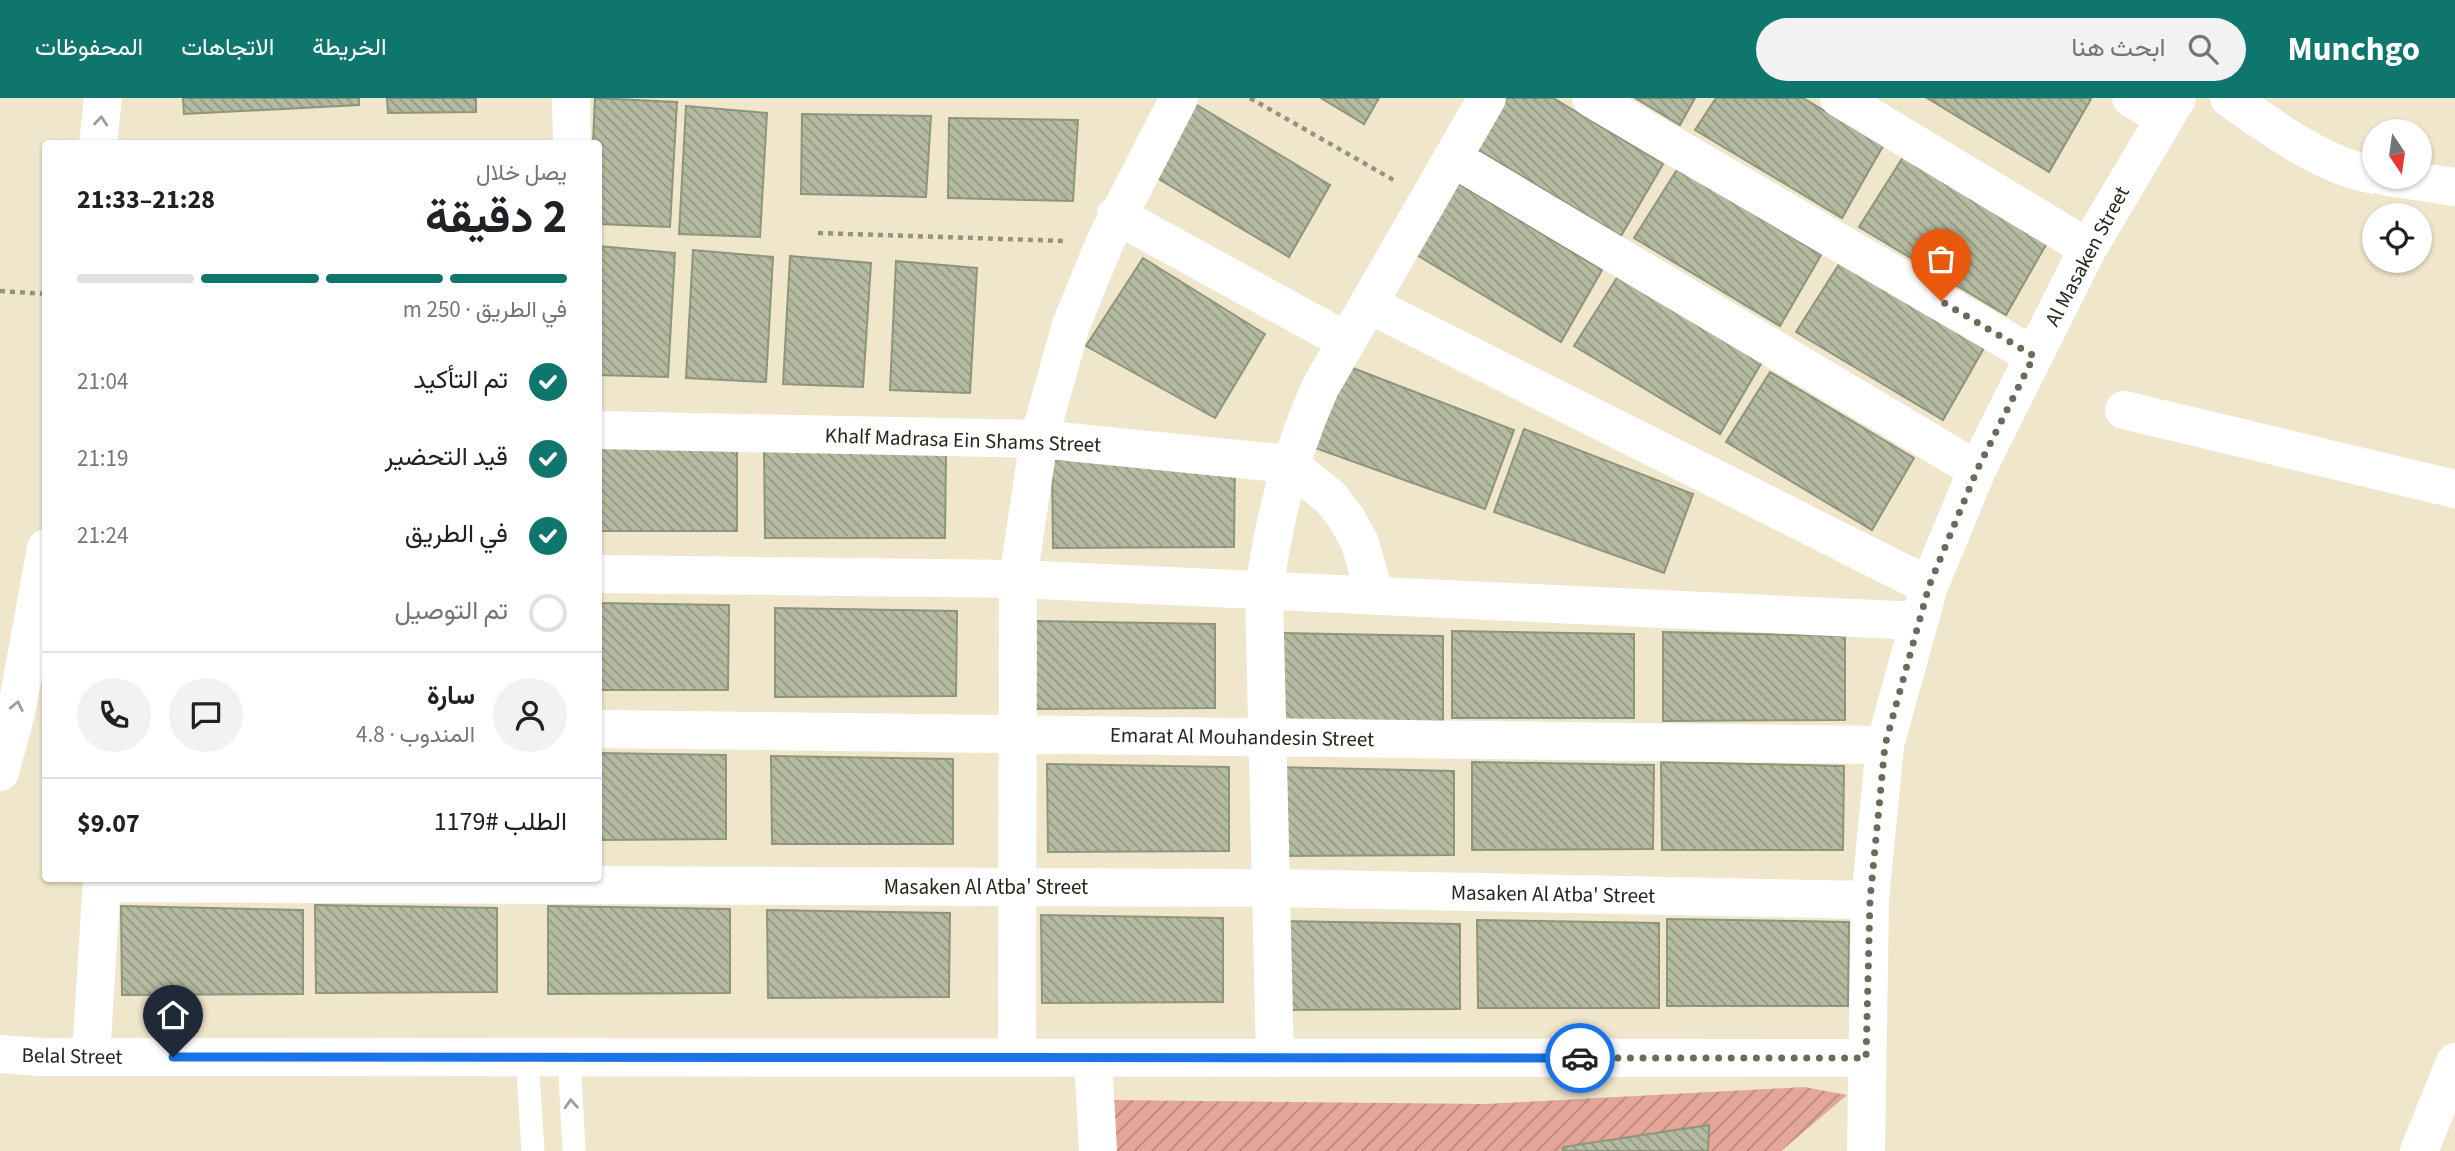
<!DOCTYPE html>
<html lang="ar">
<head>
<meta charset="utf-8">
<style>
  body { margin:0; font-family:"Source Sans 3",Vazirmatn,sans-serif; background:#f2f2f2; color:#202124; direction:rtl; height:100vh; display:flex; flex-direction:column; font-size:26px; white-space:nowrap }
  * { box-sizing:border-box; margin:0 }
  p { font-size:23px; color:#757577 }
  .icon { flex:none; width:38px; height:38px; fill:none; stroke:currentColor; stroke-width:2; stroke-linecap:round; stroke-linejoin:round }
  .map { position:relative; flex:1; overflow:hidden; direction:ltr }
  .details { position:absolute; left:42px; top:42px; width:560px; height:742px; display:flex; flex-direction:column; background:#fff; border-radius:7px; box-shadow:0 2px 5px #0004; direction:rtl }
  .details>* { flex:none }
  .needle { width:46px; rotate:167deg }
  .tools { position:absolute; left:2362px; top:21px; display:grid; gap:14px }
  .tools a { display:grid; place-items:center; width:70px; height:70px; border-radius:50%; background:#fff; box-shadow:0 2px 5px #0004; font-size:35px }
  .pin { position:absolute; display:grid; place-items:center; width:60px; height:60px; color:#fff; margin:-72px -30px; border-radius:50% 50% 50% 0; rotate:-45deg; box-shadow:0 0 7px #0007 }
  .pin .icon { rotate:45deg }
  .courier { position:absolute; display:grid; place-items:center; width:70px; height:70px; margin:-35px; border:5px solid #1a73e8; border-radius:50%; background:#fff; color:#222; box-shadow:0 2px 9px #0007 }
  .headline em { font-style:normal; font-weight:700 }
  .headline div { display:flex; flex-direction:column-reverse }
  .headline { display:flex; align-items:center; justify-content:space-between; height:119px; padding:0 35px }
  h1 { font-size:46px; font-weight:700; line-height:52px }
  .bar { display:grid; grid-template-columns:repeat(4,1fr); gap:10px 7px; align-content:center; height:84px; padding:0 35px }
  .bar i { height:9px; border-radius:5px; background:#e0e0e0 }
  .bar .on { background:#0f766e }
  .bar p { grid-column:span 4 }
  .line { display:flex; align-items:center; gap:18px; padding:0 35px; border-top:2px solid #e0e0e0 }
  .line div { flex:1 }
  .round { display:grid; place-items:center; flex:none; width:74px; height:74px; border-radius:37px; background:#f2f2f2 }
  ol { padding:0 35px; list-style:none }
  li { display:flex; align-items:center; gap:21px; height:77px }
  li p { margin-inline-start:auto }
  li .icon { padding:7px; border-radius:50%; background:#0f766e; color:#fff; stroke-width:4 }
  li:last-child { color:#757577 }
  li i { width:38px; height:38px; border:4px solid #e0e0e0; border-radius:50% }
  header { display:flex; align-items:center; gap:42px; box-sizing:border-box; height:98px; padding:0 35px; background:#0f766e; color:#fff }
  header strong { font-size:33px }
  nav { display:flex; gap:38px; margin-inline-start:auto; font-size:24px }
  .search { width:490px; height:63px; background:#f2f2f2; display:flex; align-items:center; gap:18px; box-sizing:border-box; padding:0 24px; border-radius:38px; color:#757577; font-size:26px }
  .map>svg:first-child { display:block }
  .garden { fill:url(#garden-furrows) }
  .building { fill:url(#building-back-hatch); stroke:#8e957c; stroke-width:2 }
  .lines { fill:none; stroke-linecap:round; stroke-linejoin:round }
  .path { stroke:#98917e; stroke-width:4.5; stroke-dasharray:5 5; stroke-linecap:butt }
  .service { stroke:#fff; stroke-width:23 }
  .minor { stroke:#fff; stroke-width:38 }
  .secondary { stroke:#fff; stroke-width:38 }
  .oneway { stroke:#9e9d98 }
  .done { stroke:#6e6959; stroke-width:7; stroke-dasharray:0 12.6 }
  .route { stroke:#1a73e8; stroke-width:9 }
  .labels { text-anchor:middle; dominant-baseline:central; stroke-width:6; stroke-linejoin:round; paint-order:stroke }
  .street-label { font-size:21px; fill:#28251b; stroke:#fff }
</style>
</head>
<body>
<header>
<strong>Munchgo</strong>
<div class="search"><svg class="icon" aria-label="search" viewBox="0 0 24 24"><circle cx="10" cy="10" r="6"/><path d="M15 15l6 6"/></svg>ابحث هنا</div>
<nav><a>الخريطة</a><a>الاتجاهات</a><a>المحفوظات</a></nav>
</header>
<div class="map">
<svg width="2455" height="1053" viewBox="0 0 2455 1053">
  <defs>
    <pattern id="garden-furrows" width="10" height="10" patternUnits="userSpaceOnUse" patternTransform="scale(1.75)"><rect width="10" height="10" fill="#e4a698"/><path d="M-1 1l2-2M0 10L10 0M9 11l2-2" fill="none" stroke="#b9877b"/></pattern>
    <pattern id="building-back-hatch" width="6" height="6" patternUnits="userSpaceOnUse" patternTransform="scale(1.75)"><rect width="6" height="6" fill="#b4bba1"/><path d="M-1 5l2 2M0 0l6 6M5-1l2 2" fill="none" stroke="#929882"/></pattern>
  </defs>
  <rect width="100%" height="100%" fill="#f0e6cc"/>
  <path class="garden" d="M1804,989L1847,997L1781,1053H1110L1107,1002L1485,1006Z"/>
  <path class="building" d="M183,0H359V7L184,16Z
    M387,0H476V14L388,15Z
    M595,0L677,4L670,129L598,126V46H593Z
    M1321,0H1379L1364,26Z
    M1507,0H1553L1663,66L1621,138L1475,50Z
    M1635,0H1695L1680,27Z
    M1716,0H1803L1883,48L1842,120L1695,32Z
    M1927,0H2089L2091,1L2049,74Z
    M1187,1L1330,87L1289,159L1142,71Z
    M686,8L767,15L760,139L679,136Z
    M802,16L931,18L926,99L801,96Z
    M949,20L1078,22L1073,103L948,100Z
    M1903,59L2047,145L2006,217L1859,129Z
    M1678,70L1821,157L1780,228L1634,140Z
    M1459,86L1602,172L1561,244L1415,156Z
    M598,148L675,155L668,279L598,277Z
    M693,152L773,159L766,284L686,280Z
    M790,158L871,165L863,289L783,286Z
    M1143,160L1265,236L1215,320L1086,248Z
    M896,163L977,170L970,295L890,292Z
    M1841,163L1984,250L1943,322L1796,234Z
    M1618,178L1762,264L1720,336L1574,248Z
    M1345,267L1514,332L1485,411L1315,350Z
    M1770,274L1914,360L1872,432L1726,344Z
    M1524,331L1693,396L1664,475L1494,414Z
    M598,346L737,349V433H598Z
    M764,352L946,355L945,440H765Z
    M1052,362L1235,365L1234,449L1053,450Z
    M598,505L729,507L728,592H598Z
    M775,510L957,513L956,598L775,599Z
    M1033,523L1215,526V610L1034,611Z
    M1452,533L1634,536V620H1452Z
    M1663,534L1845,538V622L1663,623Z
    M1281,535L1443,538V623H1281Z
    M598,655L726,657V741L598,742Z
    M771,658L953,661V746H772Z
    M1472,664L1654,667L1653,751L1472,752Z
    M1661,664L1844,668L1843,752H1662Z
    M1047,666L1229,669V753L1048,754Z
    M1273,669L1454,673V757L1273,758Z
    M315,807L497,810V894L316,895Z
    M121,808L303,812V896L122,897Z
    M548,808L730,811V895L548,896Z
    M767,812L950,815L949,899L768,900Z
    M1041,817L1223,820V904L1042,905Z
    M1667,821L1849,824L1848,908H1667Z
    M1477,822L1659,825V910H1478Z
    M1278,823L1460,826V911L1279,912Z
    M1709,1027L1708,1053H1563V1049Z"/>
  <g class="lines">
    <path class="path" d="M1250,0L1397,84
      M818,135L1066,143
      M0,193L46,196"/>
    <path class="service" d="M527,959L533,1053
      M569,959L574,1053"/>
    <path class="minor" d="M571,0L572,46
      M1591,0L2034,258
      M1839,0L2088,150
      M2131,0L2165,20
      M2229,0C2273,30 2322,68 2375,77
      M1453,60L1977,372
      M2388,79L2455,89
      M1116,117L1346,243
      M1368,206L1929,488
      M2124,312L2455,391
      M598,332L1039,341L1289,366L1330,399L1347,421L1360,445L1375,498
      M598,476L1018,481L1919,523
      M598,631L1885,647
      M101,785L1271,790L1870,802
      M0,956L41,959L1866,960
      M91,959L102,780
      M1017,959L1018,481L1039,341L1071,227L1105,144L1179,0
      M1093,960L1098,1053
      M1275,960L1264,495C1273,422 1290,357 1320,290L1487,0
      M1866,1053L1870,802L1885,647L1929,488L1977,372L2088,150L2177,0
      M2419,1053L2455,964"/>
    <path class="secondary" d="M98,46L103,0
      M0,674L16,615L46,450"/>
  </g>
  <defs><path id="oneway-chevron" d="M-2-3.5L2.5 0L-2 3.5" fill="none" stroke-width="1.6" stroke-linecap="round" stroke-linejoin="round" transform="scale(1.75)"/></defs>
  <g class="oneway">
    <use href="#oneway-chevron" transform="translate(101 23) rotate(-85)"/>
    <use href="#oneway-chevron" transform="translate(17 608) rotate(-78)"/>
    <use href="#oneway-chevron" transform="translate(571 1006) rotate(-93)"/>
  </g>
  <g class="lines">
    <path class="done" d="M1580,960H1866L1870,802L1885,647L1929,488L1977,372L2034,258L1941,203"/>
    <path class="route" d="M173,959L1580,960"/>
  </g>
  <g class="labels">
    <g class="street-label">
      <text transform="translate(2087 158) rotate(-62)">Al Masaken Street</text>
      <text transform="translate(963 342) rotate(2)">Khalf Madrasa Ein Shams Street</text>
      <text transform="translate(1242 639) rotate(1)">Emarat Al Mouhandesin Street</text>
      <text x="986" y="789">Masaken Al Atba' Street</text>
      <text transform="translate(1553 796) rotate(1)">Masaken Al Atba' Street</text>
      <text transform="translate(72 958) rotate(1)">Belal Street</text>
    </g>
  </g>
</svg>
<div class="tools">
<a><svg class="needle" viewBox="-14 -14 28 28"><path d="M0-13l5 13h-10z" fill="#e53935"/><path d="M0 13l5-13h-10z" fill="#757577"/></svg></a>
<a><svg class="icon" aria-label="locate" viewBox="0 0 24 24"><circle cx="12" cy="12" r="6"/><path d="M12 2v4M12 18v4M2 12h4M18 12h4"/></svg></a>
</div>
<div class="pin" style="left:1941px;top:203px;background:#ea580c"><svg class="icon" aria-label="bag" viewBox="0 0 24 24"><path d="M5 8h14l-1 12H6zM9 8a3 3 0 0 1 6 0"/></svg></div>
<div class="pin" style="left:173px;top:959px;background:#1f2937"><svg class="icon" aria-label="home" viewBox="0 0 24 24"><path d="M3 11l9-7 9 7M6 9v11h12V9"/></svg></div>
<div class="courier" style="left:1580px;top:960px"><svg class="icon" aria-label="car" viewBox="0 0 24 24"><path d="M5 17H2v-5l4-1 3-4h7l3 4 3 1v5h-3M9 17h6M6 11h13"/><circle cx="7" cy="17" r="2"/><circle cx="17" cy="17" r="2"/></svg></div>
<section class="details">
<div class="headline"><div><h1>2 دقيقة</h1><p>يصل خلال</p></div><em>21:28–21:33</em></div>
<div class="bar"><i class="on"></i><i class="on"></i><i class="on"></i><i></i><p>في الطريق · 250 m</p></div>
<ol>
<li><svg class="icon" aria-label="check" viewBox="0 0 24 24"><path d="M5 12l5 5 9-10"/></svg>تم التأكيد<p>21:04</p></li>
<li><svg class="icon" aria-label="check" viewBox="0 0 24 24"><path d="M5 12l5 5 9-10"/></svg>قيد التحضير<p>21:19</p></li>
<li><svg class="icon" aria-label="check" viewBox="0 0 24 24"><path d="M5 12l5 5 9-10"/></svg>في الطريق<p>21:24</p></li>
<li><i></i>تم التوصيل</li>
</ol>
<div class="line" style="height:126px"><a class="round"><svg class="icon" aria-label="person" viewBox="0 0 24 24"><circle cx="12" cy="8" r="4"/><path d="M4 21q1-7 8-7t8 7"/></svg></a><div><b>سارة</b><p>المندوب · 4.8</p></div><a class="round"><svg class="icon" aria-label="chat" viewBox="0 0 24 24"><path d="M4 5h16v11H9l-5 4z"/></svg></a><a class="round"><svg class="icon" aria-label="phone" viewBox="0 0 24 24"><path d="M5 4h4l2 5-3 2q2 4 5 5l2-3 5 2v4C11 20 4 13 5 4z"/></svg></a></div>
<div class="line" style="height:91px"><div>الطلب #1179</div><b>$9.07</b></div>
</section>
</div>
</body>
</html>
